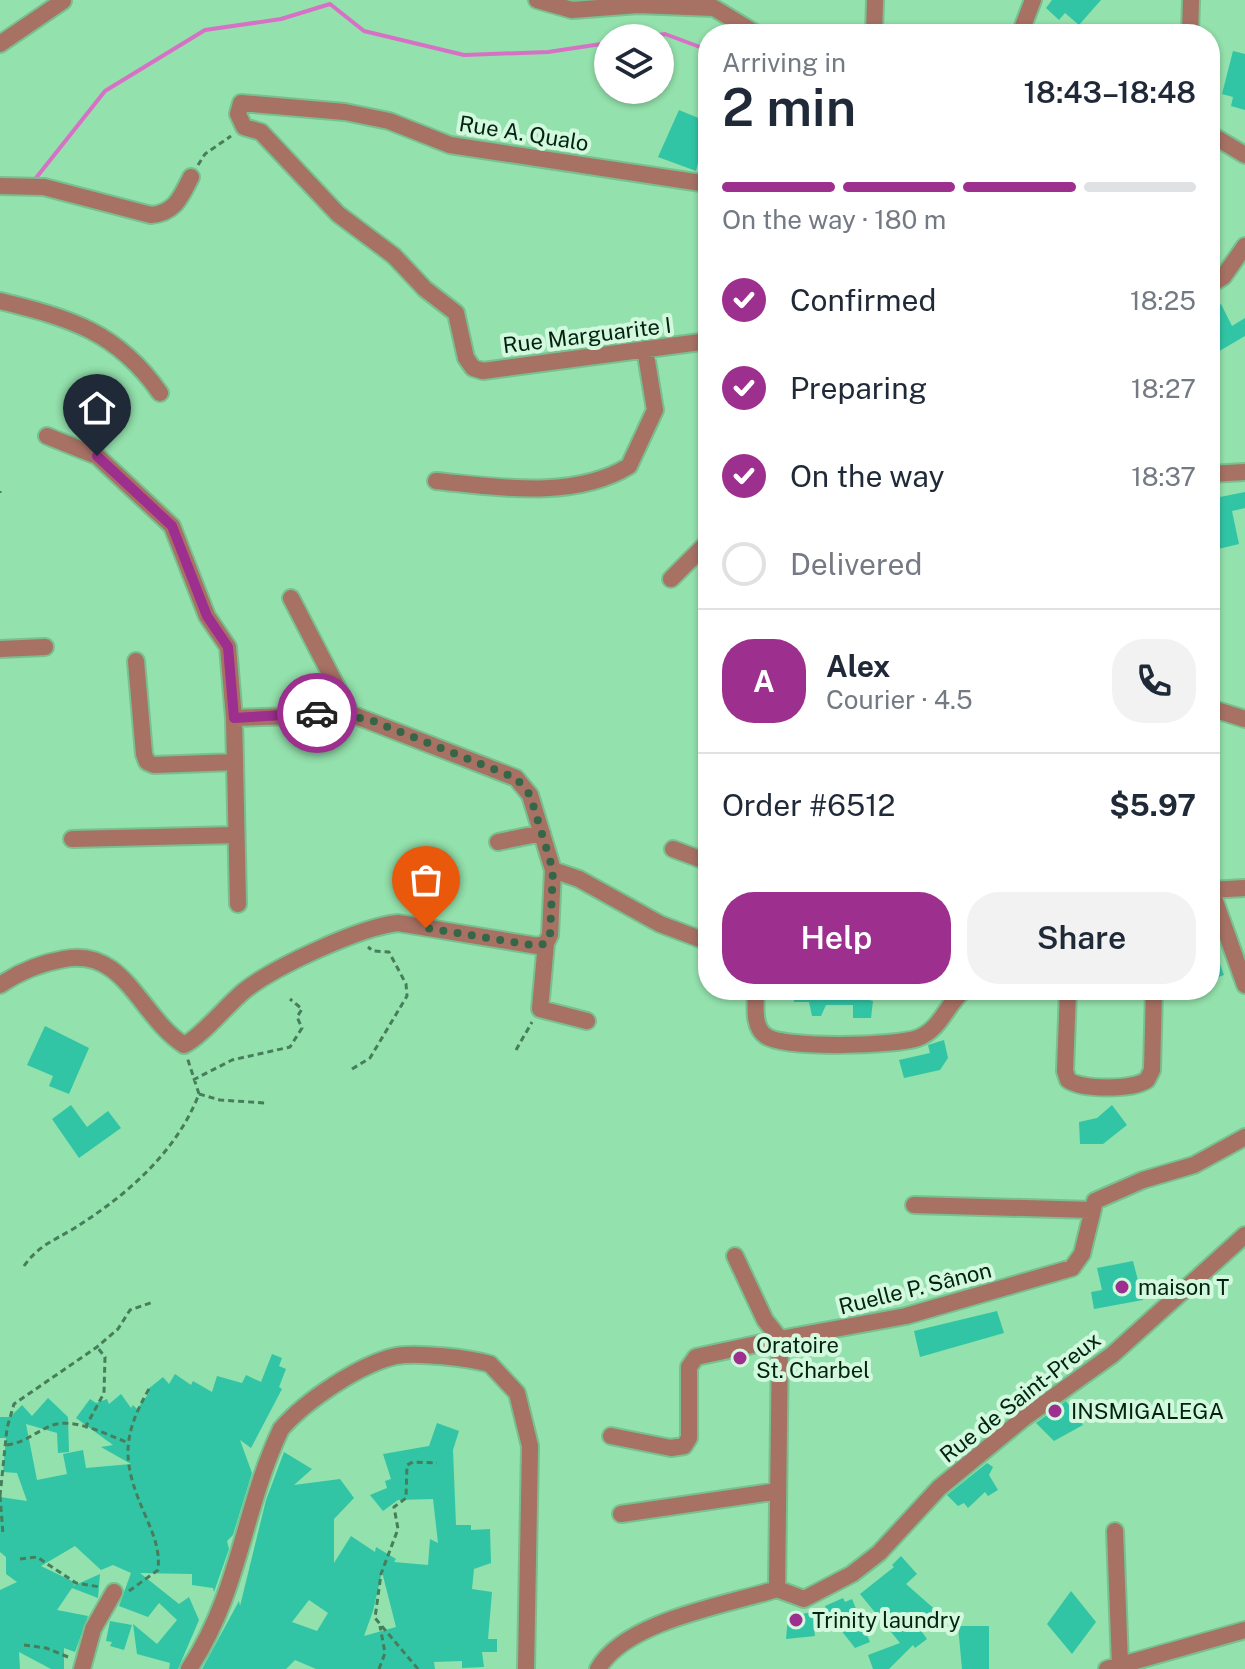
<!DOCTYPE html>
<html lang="en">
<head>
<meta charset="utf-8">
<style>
  body { margin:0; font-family:"Public Sans",sans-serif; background:#f2f2f3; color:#1f2937; height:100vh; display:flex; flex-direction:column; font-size:30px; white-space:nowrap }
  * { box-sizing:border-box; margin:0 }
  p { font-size:26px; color:#747a83 }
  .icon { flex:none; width:44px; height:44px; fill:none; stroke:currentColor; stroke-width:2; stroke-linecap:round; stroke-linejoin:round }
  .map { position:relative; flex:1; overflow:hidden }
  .side { position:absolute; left:698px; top:24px; width:522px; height:976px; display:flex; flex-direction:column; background:#fff; border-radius:32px; box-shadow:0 2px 6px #0004 }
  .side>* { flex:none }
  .tools { position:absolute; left:594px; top:24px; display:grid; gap:16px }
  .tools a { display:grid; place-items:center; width:80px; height:80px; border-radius:50%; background:#fff; box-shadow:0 2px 6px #0004; font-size:40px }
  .pin { position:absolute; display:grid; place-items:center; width:68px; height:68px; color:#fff; margin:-82px -34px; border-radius:50% 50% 50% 0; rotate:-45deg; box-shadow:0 0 8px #0007 }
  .pin .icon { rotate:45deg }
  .courier { position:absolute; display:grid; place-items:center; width:80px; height:80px; margin:-40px; border:6px solid #9d2f8e; border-radius:50%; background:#fff; color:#222; box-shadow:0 2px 10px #0007 }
  .summary em { font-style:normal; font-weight:600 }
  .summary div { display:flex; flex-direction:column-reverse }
  .summary { display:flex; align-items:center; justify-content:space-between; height:136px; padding:0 24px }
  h1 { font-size:52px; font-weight:600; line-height:60px }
  .bar { display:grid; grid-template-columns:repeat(4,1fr); gap:12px 8px; align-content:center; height:96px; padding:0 24px }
  .bar i { height:10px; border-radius:6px; background:#e0e1e3 }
  .bar .selected { background:#9d2f8e }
  .bar p { grid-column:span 4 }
  .line { display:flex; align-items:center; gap:20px; padding:0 24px; border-top:2px solid #e0e1e3 }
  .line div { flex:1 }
  .round { display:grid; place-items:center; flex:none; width:84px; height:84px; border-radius:32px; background:#f2f2f3 }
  ol { padding:0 24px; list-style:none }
  li { display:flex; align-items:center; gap:24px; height:88px }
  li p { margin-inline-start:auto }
  li .icon { padding:8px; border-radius:50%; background:#9d2f8e; color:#fff; stroke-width:4 }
  li:last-child { color:#747a83 }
  li i { width:44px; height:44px; border:4px solid #e0e1e3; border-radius:50% }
  .action { display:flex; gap:16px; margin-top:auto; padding:16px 24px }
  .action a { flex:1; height:92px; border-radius:32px; background:#9d2f8e; color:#fff; font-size:32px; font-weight:600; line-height:92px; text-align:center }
  .action a+a { background:#f2f2f3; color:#1f2937 }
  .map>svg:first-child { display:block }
  .green { fill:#b89c32 }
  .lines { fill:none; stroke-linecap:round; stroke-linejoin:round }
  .stream { stroke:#d771c5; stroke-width:4 }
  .building { fill:#31c5a5; fill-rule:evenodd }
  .minor-casing { stroke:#79bf90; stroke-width:20 }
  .path { stroke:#477d5a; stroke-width:3; stroke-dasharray:6 4; stroke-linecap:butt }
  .minor { stroke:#a77164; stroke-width:16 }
  .done { stroke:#356647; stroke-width:8; stroke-dasharray:0 14.4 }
  .route { stroke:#9d2f8e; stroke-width:10 }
  .poi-dot { fill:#9d2f8e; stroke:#d2f8dd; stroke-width:3 }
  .labels { text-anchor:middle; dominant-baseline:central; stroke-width:8; stroke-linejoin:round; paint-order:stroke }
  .street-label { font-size:22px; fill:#022310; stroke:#d2f8dd }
  .poi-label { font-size:22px; fill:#022310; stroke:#d2f8dd; text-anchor:start }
</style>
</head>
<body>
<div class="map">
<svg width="1245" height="1669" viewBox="0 0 1245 1669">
  <rect width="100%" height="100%" fill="#93e1ac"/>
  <path class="green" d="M871,990H928V999L871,996Z"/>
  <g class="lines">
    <path class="stream" d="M640,38L665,34L708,50
      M32,183L105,91L205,30L281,19L330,4L364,31L464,55L548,52L608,43"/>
  </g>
  <path class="building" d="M1052,0H1101L1079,25L1065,13L1059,20L1046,8Z
    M1233,51L1245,54V110L1231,106L1233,97L1222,94Z
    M679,110L708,122L696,171L658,157Z
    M1221,304L1232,326L1245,318V336L1216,353L1210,342V310Z
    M1245,492V508L1232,511L1239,544L1210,551V499Z
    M1210,938L1224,975L1210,980Z
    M794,990H865V999L873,1001L871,1018H853V1005H826L821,1016H812L809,1002H794Z
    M45,1026L89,1048L69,1094L49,1086L53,1076L27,1065Z
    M944,1040L948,1058L940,1070L904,1078L899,1060L930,1053L928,1045Z
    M71,1105L87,1127L108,1111L121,1128L79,1158L52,1119Z
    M1112,1105L1127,1125L1103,1144H1080L1079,1122L1097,1118Z
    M1133,1261L1143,1300L1094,1309L1091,1292L1102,1290L1097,1268Z
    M997,1311L1004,1333L920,1357L914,1331Z
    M272,1354L282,1358L279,1366L286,1369L279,1387L282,1389L251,1448L240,1440L252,1473L233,1535L227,1541L229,1549L214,1592L213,1588L192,1585V1574L140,1573L179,1604L189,1597L199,1620L178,1669H169L170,1663L137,1654L133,1624L157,1644L177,1620L159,1603L148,1617L119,1606L131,1573L113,1565L101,1570L75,1546L41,1566L76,1583L73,1586L100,1574L98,1598L72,1588L57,1610L88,1616L75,1652L64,1648V1669H51L19,1652L20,1669H0V1590L17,1582L6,1574V1557L0,1552V1497L27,1501L17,1473L3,1472L6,1438H0V1417H10L22,1405L32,1416L48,1398L68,1417L69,1452L58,1453L57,1433L26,1424L37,1480L67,1474L63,1454L83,1450L86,1468L131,1464L101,1447L113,1445L76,1418L90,1399L96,1403L107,1399L109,1404L121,1394L131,1408L133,1405L137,1409L149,1393L147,1390L163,1377L169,1384L175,1374L191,1385L193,1381L212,1392L217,1376L242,1383L246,1375L261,1382Z
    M1066,1401L1083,1425L1054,1441L1036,1423Z
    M437,1423L459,1431L453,1450L456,1525H471V1530L490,1529L491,1563L474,1569L472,1589L492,1592L488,1639H497V1652H482L484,1667L462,1668V1661L434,1662L435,1669H316L295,1660L286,1669H202L239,1601L240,1606L266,1500L284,1452L312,1469L294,1485L340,1479L354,1498L334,1519V1563L351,1536L375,1552L376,1547L396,1559L394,1562L428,1565L430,1539L438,1543L433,1499L398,1500L383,1511L370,1495L387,1488L385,1481L391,1479L383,1454L429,1446ZM382,1572L396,1627L364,1636L373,1611ZM309,1600L328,1613L317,1631L292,1622Z
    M987,1463L993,1467L989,1475L998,1490L988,1496L985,1492L968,1508L964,1503L958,1506L947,1495Z
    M901,1556L917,1574L906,1584L939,1613L922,1632L927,1639L915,1648L913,1645L889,1669H873L868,1655L900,1643L860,1594L894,1567L892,1565Z
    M1071,1591L1096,1622L1072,1654L1047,1624Z
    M843,1598L845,1602L852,1599L870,1642L855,1648L840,1629L835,1631L825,1606Z
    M812,1612L815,1636L786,1639L788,1617Z
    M110,1621L132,1625L124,1650L110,1646L112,1642L106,1641Z
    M958,1626H989V1669H962Z"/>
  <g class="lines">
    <g class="minor-casing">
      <path id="minor" d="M537,0L572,10L638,5L714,8L757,34
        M874,34L875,0
        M1020,34L1033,0
        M1190,34L1191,0
        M0,44L63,1
        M1210,134L1245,155
        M708,184L450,145L389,121L345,112L241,103L238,114L244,127L261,132L338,214L394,256L425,289L456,313L466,358L473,368L483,371L708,341
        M0,186L44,187L151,215C175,213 181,197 191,177
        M1210,285L1223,277L1245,246
        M0,301C69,318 117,331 160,393
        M47,436L97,456L172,526L207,616L228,647L234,718
        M1210,474L1245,472
        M436,481C497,487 574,500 629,466L655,410L645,349
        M671,579L708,542
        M291,598L351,714
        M0,649L45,647
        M136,661L144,754L147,762L154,765L235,762L234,718L351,714L516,778L530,795L553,870L550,935L546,943L540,1009L587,1021
        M1210,708L1245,719
        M235,762L238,904
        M72,839L236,835
        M498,842L542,833
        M673,849L708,862
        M553,870L579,879L660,924L708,942
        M1210,890L1245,888
        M1211,890L1245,985
        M0,985C19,972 41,963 64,959C125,947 140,1017 184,1045C200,1038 227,1005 244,991C274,967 360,927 398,923L538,946L546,943
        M756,990C756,1004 752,1027 766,1036C783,1049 897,1046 918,1038C941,1029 946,1005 964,990
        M1068,990L1065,1071L1068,1080C1083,1090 1132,1090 1147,1080L1152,1070L1154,990
        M914,1205L1092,1210
        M611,1436L671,1448L684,1446L689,1438V1367L696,1357L780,1339L765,1320L735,1256
        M621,1514L778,1491
        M1115,1531L1120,1665
        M777,1589L780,1339L906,1316L1072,1268L1082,1254L1095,1201L1143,1180L1194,1165L1245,1137
        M777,1589L804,1599L852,1574L879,1553L939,1488L1024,1418L1112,1355L1245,1235
        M82,1669L93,1629L114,1592
        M189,1669C240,1592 243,1509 281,1429C305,1401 360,1364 396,1356C417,1352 469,1358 490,1364L517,1393L530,1446L526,1669
        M598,1669C625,1621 726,1605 777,1589
        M1107,1669L1245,1630"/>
    </g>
    <path class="path" d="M198,165L205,154L231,136
      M0,493V491
      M516,1050L532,1022
      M352,1069L370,1058L407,996L406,984L389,952L373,951L368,947
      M193,1080L232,1060L290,1047L302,1028L297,1017L302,1009L290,999
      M199,1094L220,1100L265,1103
      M24,1266C38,1246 53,1241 73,1229C126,1196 176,1153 199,1094L187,1057
      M85,1428L104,1393L105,1357L98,1348
      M7,1445C27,1442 36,1431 53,1425C75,1418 106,1434 126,1442
      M0,1496L7,1428L14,1404L97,1347L118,1329L130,1310L153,1302
      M0,1496L3,1534
      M20,1559L37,1557L76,1583L100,1587
      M129,1591L158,1570C160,1550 154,1536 146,1517C123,1465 120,1439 149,1389
      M24,1645L46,1648L68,1657
      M379,1669L385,1653L380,1626
      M418,1669L375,1618L381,1574L398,1529L394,1507L406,1498L407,1465L413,1462L437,1463"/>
    <use href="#minor" class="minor"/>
  </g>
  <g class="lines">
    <path class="done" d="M317,713L368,719L516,778L530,795L553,870L550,935L546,943L538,946L426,928"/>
    <path class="route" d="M97,456L172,526L207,616L228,647L234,718L317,713"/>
  </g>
  <g class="poi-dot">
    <circle cx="1122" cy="1287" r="8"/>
    <circle cx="740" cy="1358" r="8"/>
    <circle cx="1055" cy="1411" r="8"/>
    <circle cx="796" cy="1620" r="8"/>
  </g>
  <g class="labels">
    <g class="street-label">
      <text transform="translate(524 133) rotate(9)">Rue A. Qualo</text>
      <text transform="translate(587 335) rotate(-7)">Rue Marguarite I</text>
      <text transform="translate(915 1288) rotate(-14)">Ruelle P. Sânon</text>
      <text transform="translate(1020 1397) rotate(-38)">Rue de Saint-Preux</text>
    </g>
    <g class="poi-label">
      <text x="1138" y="1287">maison T</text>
      <text x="756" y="1345">Oratoire<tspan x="756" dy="25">St. Charbel</tspan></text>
      <text x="1071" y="1411">INSMIGALEGA</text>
      <text x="812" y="1620">Trinity laundry</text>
    </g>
  </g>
</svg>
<div class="tools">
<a><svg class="icon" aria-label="layers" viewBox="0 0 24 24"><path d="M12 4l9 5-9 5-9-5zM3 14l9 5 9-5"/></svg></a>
</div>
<div class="pin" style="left:426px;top:928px;background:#ea580c"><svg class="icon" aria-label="bag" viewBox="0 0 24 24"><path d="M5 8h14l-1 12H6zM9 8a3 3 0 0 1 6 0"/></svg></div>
<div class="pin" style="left:97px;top:456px;background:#1f2937"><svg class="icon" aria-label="home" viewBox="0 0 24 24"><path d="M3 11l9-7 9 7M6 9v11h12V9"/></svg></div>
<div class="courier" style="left:317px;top:713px"><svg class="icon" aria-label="car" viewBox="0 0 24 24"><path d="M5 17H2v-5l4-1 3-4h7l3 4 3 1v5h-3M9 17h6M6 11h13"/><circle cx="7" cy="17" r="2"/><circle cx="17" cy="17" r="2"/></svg></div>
<section class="side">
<div class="summary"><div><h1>2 min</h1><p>Arriving in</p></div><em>18:43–18:48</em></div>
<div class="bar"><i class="selected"></i><i class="selected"></i><i class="selected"></i><i></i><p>On the way · 180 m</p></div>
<ol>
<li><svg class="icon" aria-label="check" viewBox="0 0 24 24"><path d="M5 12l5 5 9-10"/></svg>Confirmed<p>18:25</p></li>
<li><svg class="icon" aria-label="check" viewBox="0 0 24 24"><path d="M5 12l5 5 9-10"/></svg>Preparing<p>18:27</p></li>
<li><svg class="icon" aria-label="check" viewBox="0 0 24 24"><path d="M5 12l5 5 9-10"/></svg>On the way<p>18:37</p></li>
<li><i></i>Delivered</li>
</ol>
<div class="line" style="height:144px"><b class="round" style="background:#9d2f8e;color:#fff">A</b><div><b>Alex</b><p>Courier · 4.5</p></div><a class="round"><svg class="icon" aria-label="phone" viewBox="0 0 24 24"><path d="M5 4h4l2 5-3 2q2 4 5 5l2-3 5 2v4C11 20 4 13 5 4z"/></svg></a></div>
<div class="line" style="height:104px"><div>Order #6512</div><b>$5.97</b></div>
<div class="action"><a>Help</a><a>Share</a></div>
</section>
</div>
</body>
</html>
